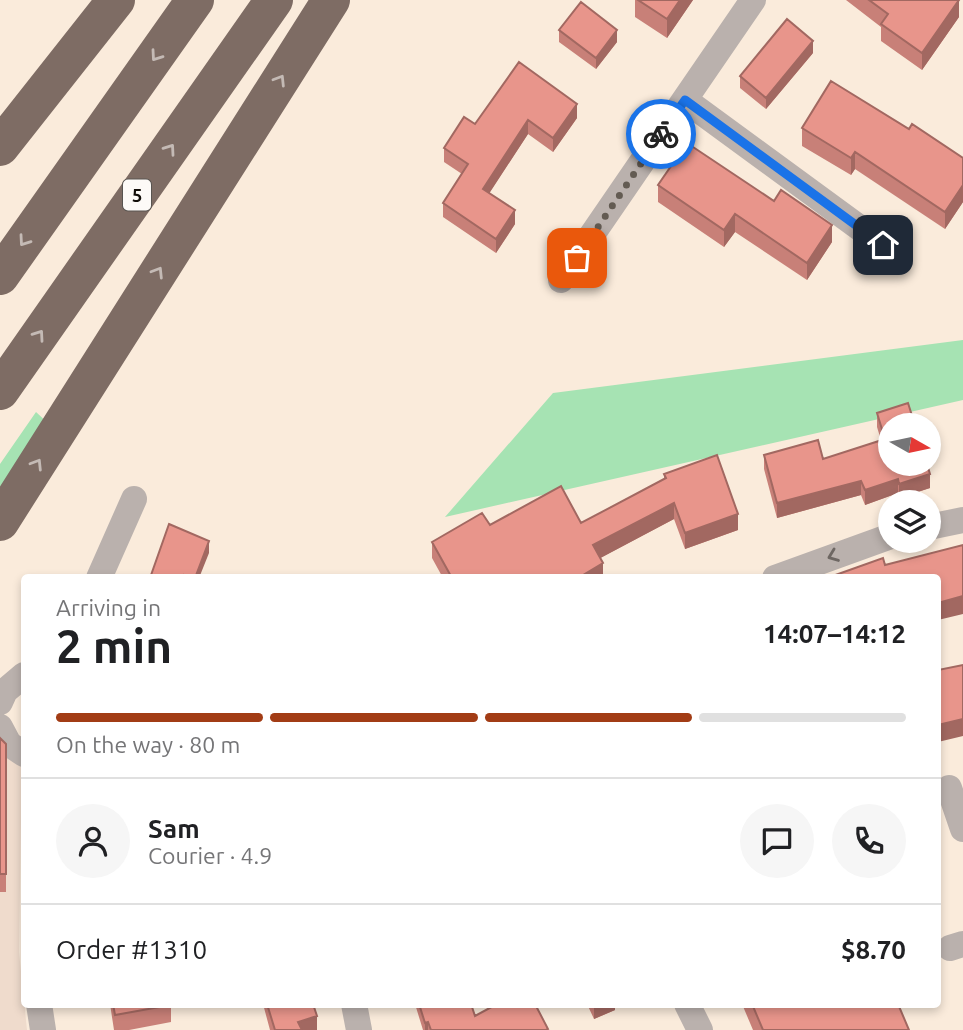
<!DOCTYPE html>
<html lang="en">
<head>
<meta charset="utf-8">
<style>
  body { margin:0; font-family:Ubuntu,sans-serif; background:#f6f6f6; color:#202124; height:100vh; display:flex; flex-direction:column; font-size:26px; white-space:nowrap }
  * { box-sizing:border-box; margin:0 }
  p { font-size:23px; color:#757577 }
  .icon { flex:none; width:38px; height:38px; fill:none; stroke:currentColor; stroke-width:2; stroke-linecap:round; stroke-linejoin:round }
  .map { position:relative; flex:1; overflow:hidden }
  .details { position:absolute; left:21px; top:574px; width:920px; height:434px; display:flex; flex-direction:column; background:#fff; border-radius:7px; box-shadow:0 4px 10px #0003 }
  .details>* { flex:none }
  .needle { width:46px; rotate:99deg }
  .buttons { position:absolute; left:878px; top:413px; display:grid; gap:14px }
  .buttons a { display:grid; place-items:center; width:63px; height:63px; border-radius:50%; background:#fff; box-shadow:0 4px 10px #0003; font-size:35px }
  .pin { position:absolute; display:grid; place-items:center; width:60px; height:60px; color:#fff; margin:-30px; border-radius:14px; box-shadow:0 4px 10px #0006 }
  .courier { position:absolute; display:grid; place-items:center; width:70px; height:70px; margin:-35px; border:5px solid #1a73e8; border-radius:50%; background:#fff; color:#222; box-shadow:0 2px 9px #0007 }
  .head em { font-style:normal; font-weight:600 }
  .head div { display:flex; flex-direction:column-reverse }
  .head { display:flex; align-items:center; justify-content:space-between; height:119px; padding:0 35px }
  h1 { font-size:46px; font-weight:600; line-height:52px }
  .bar { display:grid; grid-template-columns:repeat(4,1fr); gap:10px 7px; align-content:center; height:84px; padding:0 35px }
  .bar i { height:9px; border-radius:5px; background:#e0e0e0 }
  .bar .current { background:#a23c15 }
  .bar p { grid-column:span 4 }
  .line { display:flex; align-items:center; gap:18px; padding:0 35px; border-top:2px solid #e0e0e0 }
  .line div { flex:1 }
  .round { display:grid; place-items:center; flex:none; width:74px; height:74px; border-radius:37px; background:#f6f6f6 }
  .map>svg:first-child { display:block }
  .industrial { fill:#efdbcc }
  .green { fill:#a6e3b3 }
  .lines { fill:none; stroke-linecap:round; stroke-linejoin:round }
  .minor { stroke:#bab1ad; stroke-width:26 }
  .highway { stroke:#7e6c64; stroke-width:38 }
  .wall { fill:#c88078 }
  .shaded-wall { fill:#a26861 }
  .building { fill:#e8958b; stroke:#a26861; stroke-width:2 }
  .oneway { stroke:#c4bab5 }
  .oneway2 { stroke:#6e6763 }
  .done { stroke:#635b52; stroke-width:7; stroke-dasharray:0 12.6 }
  .route { stroke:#1a73e8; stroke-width:9 }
  .labels { text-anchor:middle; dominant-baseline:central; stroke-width:5; stroke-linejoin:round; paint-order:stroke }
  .shield { fill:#fdfaf7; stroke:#585450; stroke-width:2 }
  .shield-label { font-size:19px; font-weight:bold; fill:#120d08 }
</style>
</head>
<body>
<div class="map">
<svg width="963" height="1030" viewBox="0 0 963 1030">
  <rect width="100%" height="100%" fill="#faebdb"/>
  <path class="industrial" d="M0,745L22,756L19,952L27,1030H0Z"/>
  <path class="green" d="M963,340V400L445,517L553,393Z
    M36,412L50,425L0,501V464Z"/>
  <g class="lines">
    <path class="minor" d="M685,100L883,245
      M561,280L753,0
      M929,527L963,520
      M99,578L134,499
      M775,578L891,536
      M0,702L5,691L24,675
      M0,727L9,744L24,754
      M949,788L963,829
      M950,948L963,944
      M39,1004L43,1030
      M354,1004L359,1030
      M687,1004L700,1030"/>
    <path class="highway" d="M0,147L116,0
      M0,276L195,0
      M0,391L274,0
      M0,522L331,0"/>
  </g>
  <path class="wall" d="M635,0H693L667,38L635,17Z
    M846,0H959V17L922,70L881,41V27Z
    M559,30L617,42L596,69L559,42Z
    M813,53L766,109L740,88V76Z
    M519,62L577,118L553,152L528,134L489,193L515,224L496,253L443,217V203L462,174L444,162V148L475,124Z
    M802,128L963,158V202L945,229L855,169L851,175L802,146Z
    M658,185L832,242L807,280L735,232L724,247L658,202Z
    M877,413L930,488L899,498L898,493L865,505L861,495L777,518L764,469V455L823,459L881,440L877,427Z
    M664,474L738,530L685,549L674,519L600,558L603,578H443L432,558V542L490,525L581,523L664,479Z
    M0,738L6,744V892H0Z
    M110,1004L171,1005V1022L129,1030H114Z
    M263,1004H313L317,1030H270Z
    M415,1004H471L475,1016L548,1030H423Z
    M587,1004H615V1010L594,1019Z
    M742,1004H898L909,1030H753Z"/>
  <path class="shaded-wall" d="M680,0H693L667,38V19Z
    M959,0V17L922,70V53Z
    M617,30V42L596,69V58Z
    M813,41V53L766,109V98Z
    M577,104V118L553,152V138Z
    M528,120V134L483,203V189Z
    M855,152V169L851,175V158Z
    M963,185V202L945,229V212Z
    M515,210V224L496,253V239Z
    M735,214V232L724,247V230Z
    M832,225V242L807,280V263Z
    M930,474V488L899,498V484Z
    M898,479V493L865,505V490Z
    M861,481V495L777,518V503Z
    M674,503V519L593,562V545Z
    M738,514V530L685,549V533Z
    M209,541V553L199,578H195Z
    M603,563V578H578Z
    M963,596V614L938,620V603Z
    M963,719V736L938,742V725Z
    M938,871H940V882L938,883Z
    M600,1004H615V1010L594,1019V1007Z
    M317,1016V1030H298V1022Z
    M428,1022V1030H425V1023Z"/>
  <path class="building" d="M638,0H680L667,19Z
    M869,0H959L922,53L881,24L888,14Z
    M581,2L617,30L596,58L559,30Z
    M787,19L813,41L766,98L740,76Z
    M519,62L577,104L553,138L528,120L483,189L515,210L496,239L443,203L468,164L444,148L464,117L475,124Z
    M831,81L909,129L912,124L963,158V185L945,212L855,152L851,158L802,128Z
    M687,143L774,201L781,190L832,225L807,263L735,214L724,230L658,185Z
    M908,403L915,425H891V464H927L930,474L899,484L898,479L865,490L861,481L777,503L764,455L818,440L823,459L885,439L877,413Z
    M717,455L738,514L685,533L674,503L593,545L603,563L578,578H452L432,542L482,513L490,525L561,486L581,523L666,478L664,474Z
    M169,524L209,541L195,578L184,575L183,578H150Z
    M963,545V596L938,603V578H827L883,558L885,565Z
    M963,665V719L938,725V670Z
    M0,738L6,744V874H0Z
    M113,1004H171V1005L115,1015Z
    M267,1004H313L317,1016L298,1022L302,1030H275Z
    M419,1004H471L475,1016L497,1004H535L548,1029L546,1030H431L428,1022L425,1023Z
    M752,1004H898L909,1030H763Z"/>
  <defs><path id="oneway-chevron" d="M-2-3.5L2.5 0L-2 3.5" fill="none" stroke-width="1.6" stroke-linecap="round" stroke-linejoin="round" transform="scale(1.75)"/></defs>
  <g class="oneway">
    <use href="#oneway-chevron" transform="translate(156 56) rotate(125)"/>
    <use href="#oneway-chevron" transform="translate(280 80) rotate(-58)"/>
    <use href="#oneway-chevron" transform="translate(170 149) rotate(-55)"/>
    <use href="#oneway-chevron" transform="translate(24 241) rotate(125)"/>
    <use href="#oneway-chevron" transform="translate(158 272) rotate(-58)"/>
    <use href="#oneway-chevron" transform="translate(39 335) rotate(-55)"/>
    <use href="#oneway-chevron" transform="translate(37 464) rotate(-58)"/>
  </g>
  <use class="oneway2" href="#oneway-chevron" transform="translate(833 556) rotate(159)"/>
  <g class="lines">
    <path class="done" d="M577,258L661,134"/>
    <path class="route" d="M661,134L685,100L883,245"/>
  </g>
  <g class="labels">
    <rect class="shield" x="123" y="179.5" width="28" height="31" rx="5"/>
    <g class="shield-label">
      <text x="137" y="195">5</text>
    </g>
  </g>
</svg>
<div class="buttons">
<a><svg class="needle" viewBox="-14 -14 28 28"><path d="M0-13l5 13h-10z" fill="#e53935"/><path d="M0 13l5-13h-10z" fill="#757577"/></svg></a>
<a><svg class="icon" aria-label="layers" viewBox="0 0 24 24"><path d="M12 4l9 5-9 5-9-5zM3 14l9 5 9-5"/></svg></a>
</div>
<div class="pin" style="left:577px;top:258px;background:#ea580c"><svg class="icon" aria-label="bag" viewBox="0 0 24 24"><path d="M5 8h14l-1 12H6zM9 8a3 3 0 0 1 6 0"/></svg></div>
<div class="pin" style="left:883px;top:245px;background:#1f2937"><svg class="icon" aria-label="home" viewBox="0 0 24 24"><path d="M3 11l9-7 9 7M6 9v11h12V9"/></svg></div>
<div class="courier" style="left:661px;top:134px"><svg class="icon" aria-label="bike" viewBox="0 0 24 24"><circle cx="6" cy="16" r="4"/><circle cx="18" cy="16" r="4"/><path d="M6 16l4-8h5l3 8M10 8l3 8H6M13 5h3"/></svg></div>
<section class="details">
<div class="head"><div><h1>2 min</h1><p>Arriving in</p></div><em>14:07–14:12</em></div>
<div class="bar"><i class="current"></i><i class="current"></i><i class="current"></i><i></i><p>On the way · 80 m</p></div>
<div class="line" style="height:126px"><a class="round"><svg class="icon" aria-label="person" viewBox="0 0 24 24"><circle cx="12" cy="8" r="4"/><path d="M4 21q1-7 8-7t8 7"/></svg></a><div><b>Sam</b><p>Courier · 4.9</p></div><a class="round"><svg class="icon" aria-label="chat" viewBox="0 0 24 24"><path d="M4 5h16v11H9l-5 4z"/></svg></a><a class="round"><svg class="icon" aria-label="phone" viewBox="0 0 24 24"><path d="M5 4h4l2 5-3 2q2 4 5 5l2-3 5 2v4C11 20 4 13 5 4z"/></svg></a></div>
<div class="line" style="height:91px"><div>Order #1310</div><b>$8.70</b></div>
</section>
</div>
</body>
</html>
